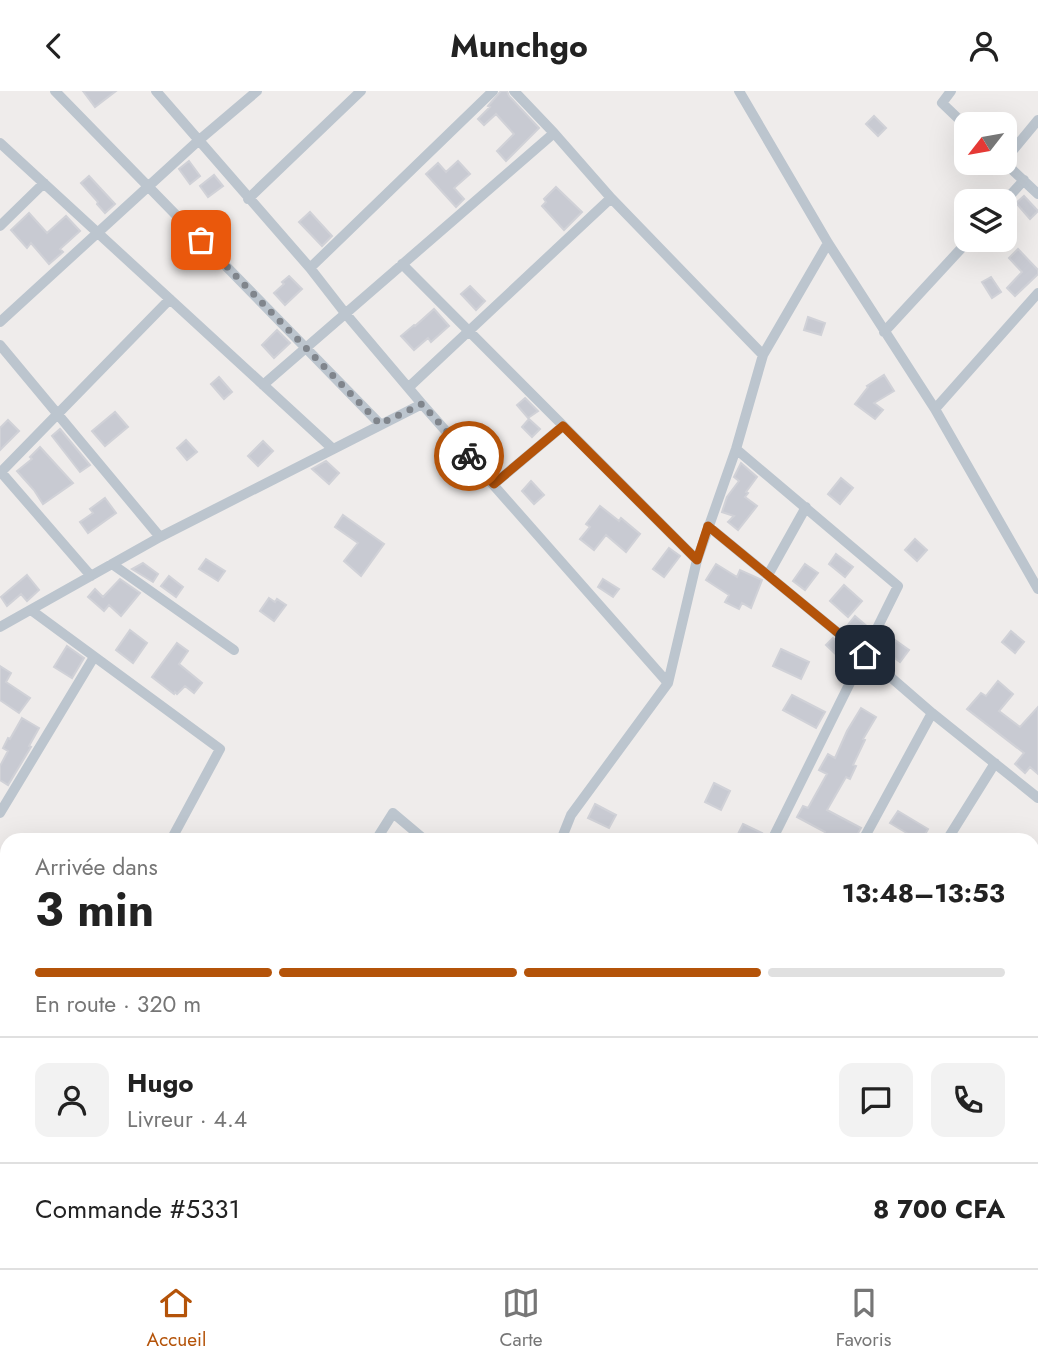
<!DOCTYPE html>
<html lang="fr">
<head>
<meta charset="utf-8">
<style>
  body { margin:0; font-family:Jost,sans-serif; background:#f2f2f2; color:#222; height:100vh; display:flex; flex-direction:column; font-size:26px; white-space:nowrap }
  * { box-sizing:border-box; margin:0 }
  p { font-size:23px; color:#767676 }
  .icon { flex:none; width:38px; height:38px; fill:none; stroke:currentColor; stroke-width:2; stroke-linecap:round; stroke-linejoin:round }
  .map { position:relative; flex:1; overflow:hidden }
  .drawer { position:absolute; left:0px; top:742px; width:1040px; height:436px; display:flex; flex-direction:column; background:#fff; border-radius:21px 21px 0 0; box-shadow:0 7px 28px #0002 }
  .drawer>* { flex:none }
  .needle { width:46px; rotate:239deg }
  .buttons { position:absolute; left:954px; top:21px; display:grid; gap:14px }
  .buttons a { display:grid; place-items:center; width:63px; height:63px; border-radius:14px; background:#fff; box-shadow:0 7px 28px #0002; font-size:35px }
  .pin { position:absolute; display:grid; place-items:center; width:60px; height:60px; color:#fff; margin:-30px; border-radius:14px; box-shadow:0 4px 10px #0006 }
  .courier { position:absolute; display:grid; place-items:center; width:70px; height:70px; margin:-35px; border:5px solid #b45309; border-radius:50%; background:#fff; color:#222; box-shadow:0 2px 9px #0007 }
  .summary em { font-style:normal; font-weight:700 }
  .summary div { display:flex; flex-direction:column-reverse }
  .summary { display:flex; align-items:center; justify-content:space-between; height:119px; padding:0 35px }
  h1 { font-size:46px; font-weight:700; line-height:52px }
  .bar { display:grid; grid-template-columns:repeat(4,1fr); gap:10px 7px; align-content:center; height:84px; padding:0 35px }
  .bar i { height:9px; border-radius:5px; background:#e0e0e0 }
  .bar .selected { background:#b45309 }
  .bar p { grid-column:span 4 }
  .line { display:flex; align-items:center; gap:18px; padding:0 35px; border-top:2px solid #e0e0e0 }
  .line div { flex:1 }
  .round { display:grid; place-items:center; flex:none; width:74px; height:74px; border-radius:14px; background:#f2f2f2 }
  header { display:flex; justify-content:space-between; align-items:center; height:91px; padding:0 35px; background:#fff; font-size:32px; font-weight:700 }
  .tab-bar { display:flex; justify-content:space-around; align-items:center; height:98px; border-top:2px solid #e0e0e0; background:#fff; font-size:19px; color:#767676 }
  .tab-bar a { display:grid; justify-items:center; gap:4px }
  .tab-bar .selected { color:#b45309 }
  .map>svg:first-child { display:block }
  .building { fill:#c8cad2; stroke:#d0d1d7; stroke-width:2 }
  .lines { fill:none; stroke-linecap:round; stroke-linejoin:round }
  .street { stroke:#bcc5ce; stroke-width:10 }
  .done { stroke:#80858c; stroke-width:7; stroke-dasharray:0 12.6 }
  .route { stroke:#b45309; stroke-width:9 }
</style>
</head>
<body>
<header><svg class="icon" aria-label="back" viewBox="0 0 24 24"><path d="M15 5l-7 7 7 7"/></svg>Munchgo<svg class="icon" aria-label="person" viewBox="0 0 24 24"><circle cx="12" cy="8" r="4"/><path d="M4 21q1-7 8-7t8 7"/></svg></header>
<div class="map">
<svg width="1038" height="1177" viewBox="0 0 1038 1177">
  <rect width="100%" height="100%" fill="#efeceb"/>
  <path class="building" d="M83,0H116L95,16Z
    M501,0H507L509,5L539,37L506,70L497,60L514,43L496,23L484,34L478,28L490,16L488,15Z
    M874,25L886,37L878,45L866,33Z
    M189,70L200,85L190,93L179,78Z
    M458,70L470,83L454,97L464,108L456,116L426,83L438,72L446,81Z
    M214,84L223,95L208,106L200,95Z
    M89,85L115,113L105,122L97,113L98,111L81,92Z
    M556,96L582,121L564,139L542,115L546,111L544,108Z
    M1024,105L1038,120L1030,128L1016,112Z
    M310,121L332,145L322,155L299,131Z
    M29,122L47,142L66,125L80,140L60,158L63,161L49,173L31,152L27,157L11,139Z
    M1018,158L1038,179V183L1015,205L1007,197L1022,181L1009,167Z
    M289,185L302,198L285,214L274,202L284,193L282,191Z
    M991,186L1001,201L992,207L982,191Z
    M470,195L485,210L476,219L461,203Z
    M434,218L449,235L431,251L428,247L414,259L401,245L414,234L415,235Z
    M808,226L825,232L821,244L804,239Z
    M277,239L290,252L274,267L262,254Z
    M884,284L894,300L874,312L883,319L875,328L855,313L868,296L867,295Z
    M219,286L232,301L224,308L211,293Z
    M525,307L538,320L528,327L517,314Z
    M115,321L128,336L105,355L92,340Z
    M529,328L540,338L532,346L522,336Z
    M8,329L19,340L0,359V337Z
    M60,338L90,374L80,381L52,345Z
    M186,349L197,361L187,369L177,357Z
    M263,350L273,360L258,375L248,365Z
    M40,356L73,392L43,413L34,399L17,380L32,368L30,366Z
    M326,370L339,382L329,393L312,378Z
    M741,372L757,386L746,401L748,402L745,406L757,415L738,439L728,431L734,425L722,421L727,406L739,390L734,386Z
    M841,387L853,397L840,413L828,403Z
    M531,390L544,404L534,413L522,400Z
    M105,407L116,422L88,442L80,431L93,422L90,418Z
    M600,415L619,430L621,427L640,443L626,461L606,444L594,459L580,448L590,436L586,433Z
    M343,424L384,453L361,485L344,470L358,452L335,436Z
    M915,448L927,459L917,470L905,459Z
    M669,457L680,465L664,486L653,478Z
    M836,463L853,476L845,486L829,473Z
    M206,468L225,480L218,490L199,478Z
    M143,472L158,483L153,491L132,478Z
    M716,473L737,486L740,479L762,489L751,517L742,512L739,518L725,511L729,504L706,489Z
    M805,473L818,482L805,499L793,490Z
    M27,484L39,499L27,510L21,503L7,515L1,506Z
    M169,485L183,496L176,506L161,495Z
    M120,488L140,502L121,525L109,514L104,520L88,506L95,498L103,506Z
    M603,488L619,498L613,506L598,496Z
    M844,494L862,510L848,526L830,510Z
    M269,507L275,511L277,508L286,514L274,530L260,520Z
    M855,525L869,537L863,548L847,535Z
    M130,539L147,552L133,572L116,559Z
    M1011,540L1024,551L1015,562L1002,551Z
    M833,547L850,563L843,570L826,554Z
    M895,549L909,559L900,571L887,561Z
    M177,552L188,560L179,573L202,592L194,602L185,595L177,603L175,601L174,603L152,586Z
    M67,555L84,567L72,587L54,576Z
    M781,558L809,571L801,588L773,575Z
    M0,575L11,582L6,591L30,607L19,622L0,609Z
    M998,590L1013,603L999,620L1020,636L1038,616V683L1030,676L1025,682L1015,673L1024,662L967,618L981,602L986,605Z
    M792,604L825,621L816,637L783,619Z
    M861,617L876,626L863,648L865,649L853,674L856,675L850,688L846,686L827,719L861,737L854,749H835L824,743L825,741L797,726L803,715L808,717L827,683L819,679L828,663L835,667L847,640Z
    M22,627L39,637L29,655L31,656L8,694L0,689V675L8,660L3,657L8,647L10,648Z
    M714,692L730,700L721,719L705,711Z
    M595,713L616,724L609,737L588,727Z
    M898,720L928,738L922,749H907L910,744L890,732Z
    M743,733L762,742L759,749H746L737,745Z"/>
  <g class="lines">
    <path class="street" d="M55,0L380,333
      M156,0L310,177L345,222L422,313L668,592
      M514,0L554,42L611,107L763,264
      M739,0L828,152L935,318L1038,498
      M951,0L942,12L966,35
      M0,52L333,358
      M1004,70L1038,29
      M1004,71L1038,103
      M248,108L361,0
      M1004,111L1024,89
      M0,135L44,92
      M402,173L697,469
      M310,177L493,0
      M0,231L198,50L257,0
      M884,241L969,149
      M0,254L160,446
      M263,294L554,42
      M409,296L611,107
      M935,318L1038,202
      M736,358L898,495L772,749
      M0,380L91,485
      M1,381L170,208
      M494,393L563,335
      M708,435L865,564L932,622L1038,707
      M112,473L234,559
      M768,484L806,416
      M31,519L220,658L171,749
      M0,536L160,446L422,313
      M0,722L94,566
      M376,749L393,722L425,749
      M561,749L571,724L668,592L697,469L736,358L763,264L828,152
      M863,749L932,622
      M947,749L995,672
      M0,770L7,775
      M1032,773L1038,768
      M0,921L7,926
      M1032,922L1038,928
      M1032,978L1038,973
      M0,1021L7,1026
      M1032,1044L1038,1049
      M0,1064L7,1051
      M0,1129L7,1133
      M1032,1168L1038,1174
      M65,1171L75,1177
      M536,1171L544,1177
      M687,1171L694,1177
      M110,1177L113,1171
      M308,1177L310,1171
      M401,1177L407,1171
      M483,1177L488,1171
      M593,1177L596,1171
      M670,1177L676,1171
      M746,1177L751,1171"/>
  </g>
  <g class="lines">
    <path class="done" d="M201,149L380,333L422,313L469,365"/>
    <path class="route" d="M469,365L494,393L563,335L697,469L708,435L865,564"/>
  </g>
</svg>
<div class="buttons">
<a><svg class="needle" viewBox="-14 -14 28 28"><path d="M0-13l5 13h-10z" fill="#e53935"/><path d="M0 13l5-13h-10z" fill="#767676"/></svg></a>
<a><svg class="icon" aria-label="layers" viewBox="0 0 24 24"><path d="M12 4l9 5-9 5-9-5zM3 14l9 5 9-5"/></svg></a>
</div>
<div class="pin" style="left:201px;top:149px;background:#ea580c"><svg class="icon" aria-label="bag" viewBox="0 0 24 24"><path d="M5 8h14l-1 12H6zM9 8a3 3 0 0 1 6 0"/></svg></div>
<div class="pin" style="left:865px;top:564px;background:#1f2937"><svg class="icon" aria-label="home" viewBox="0 0 24 24"><path d="M3 11l9-7 9 7M6 9v11h12V9"/></svg></div>
<div class="courier" style="left:469px;top:365px"><svg class="icon" aria-label="bike" viewBox="0 0 24 24"><circle cx="6" cy="16" r="4"/><circle cx="18" cy="16" r="4"/><path d="M6 16l4-8h5l3 8M10 8l3 8H6M13 5h3"/></svg></div>
<section class="drawer">
<div class="summary"><div><h1>3 min</h1><p>Arrivée dans</p></div><em>13:48–13:53</em></div>
<div class="bar"><i class="selected"></i><i class="selected"></i><i class="selected"></i><i></i><p>En route · 320 m</p></div>
<div class="line" style="height:126px"><a class="round"><svg class="icon" aria-label="person" viewBox="0 0 24 24"><circle cx="12" cy="8" r="4"/><path d="M4 21q1-7 8-7t8 7"/></svg></a><div><b>Hugo</b><p>Livreur · 4.4</p></div><a class="round"><svg class="icon" aria-label="chat" viewBox="0 0 24 24"><path d="M4 5h16v11H9l-5 4z"/></svg></a><a class="round"><svg class="icon" aria-label="phone" viewBox="0 0 24 24"><path d="M5 4h4l2 5-3 2q2 4 5 5l2-3 5 2v4C11 20 4 13 5 4z"/></svg></a></div>
<div class="line" style="height:91px"><div>Commande #5331</div><b>8 700 CFA</b></div>
</section>
</div>
<nav class="tab-bar">
<a class="selected"><svg class="icon" aria-label="home" viewBox="0 0 24 24"><path d="M3 11l9-7 9 7M6 9v11h12V9"/></svg>Accueil</a>
<a><svg class="icon" aria-label="map" viewBox="0 0 24 24"><path d="M3 6l6-2 6 2 6-2v14l-6 2-6-2-6 2zM9 4v14M15 6v14"/></svg>Carte</a>
<a><svg class="icon" aria-label="saved" viewBox="0 0 24 24"><path d="M7 4h10v16l-5-4-5 4z"/></svg>Favoris</a>
</nav>
</body>
</html>
